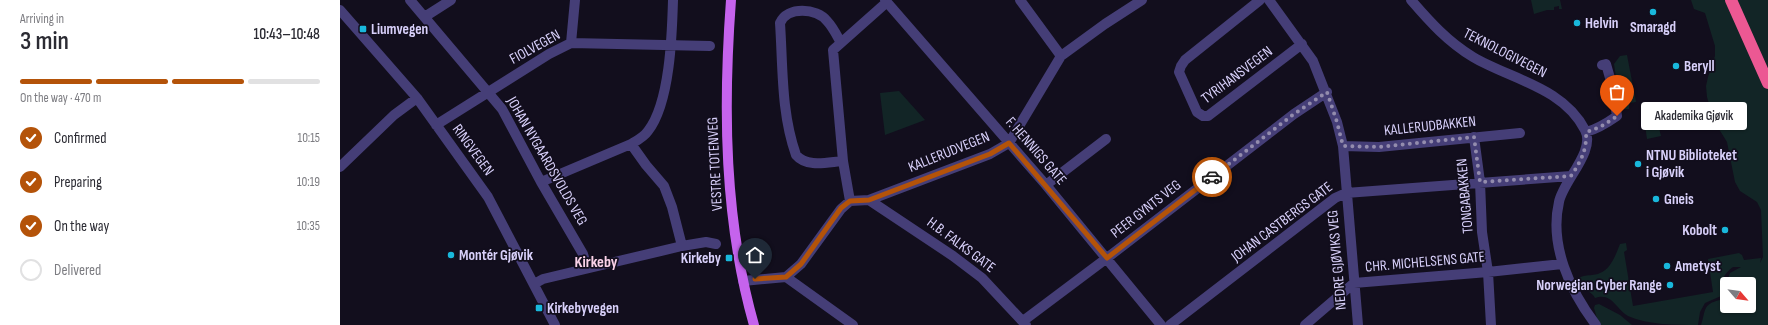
<!DOCTYPE html>
<html lang="en">
<head>
<meta charset="utf-8">
<style>
  body { margin:0; font-family:"Sofia Sans Condensed",sans-serif; background:#f7f7f7; color:#2b2b33; height:100vh; display:flex; flex-direction:column; font-size:15px; white-space:nowrap }
  * { box-sizing:border-box; margin:0 }
  p { font-size:13px; color:#7c7c81 }
  .icon { flex:none; width:22px; height:22px; fill:none; stroke:currentColor; stroke-width:2; stroke-linecap:round; stroke-linejoin:round }
  .map { position:relative; flex:1; overflow:hidden }
  .side { display:flex; flex-direction:column; background:#fff; width:340px }
  .side>* { flex:none }
  .needle { width:26px; rotate:118deg }
  .buttons { position:absolute; left:1380px; top:277px; display:grid; gap:8px }
  .buttons a { display:grid; place-items:center; width:36px; height:36px; border-radius:4px; background:#fff; box-shadow:0 1px 3px #0004; font-size:20px }
  .pin { position:absolute; display:grid; place-items:center; width:34px; height:34px; color:#fff; margin:-41px -17px; border-radius:50% 50% 50% 0; rotate:-45deg; box-shadow:0 0 4px #0007 }
  .pin .icon { rotate:45deg }
  .courier { position:absolute; display:grid; place-items:center; width:40px; height:40px; margin:-20px; border:3px solid #b45309; border-radius:50%; background:#fff; color:#222; box-shadow:0 1px 5px #0007 }
  .bubble { position:absolute; height:28px; border-radius:4px; background:#fff; box-shadow:0 1px 3px #0004; font-size:13px; font-weight:600; line-height:28px; text-align:center }
  .summary em { font-style:normal; font-weight:600 }
  .summary div { display:flex; flex-direction:column-reverse }
  .summary { display:flex; align-items:center; justify-content:space-between; height:68px; padding:0 20px }
  h1 { font-size:26px; font-weight:600; line-height:30px }
  .bar { display:grid; grid-template-columns:repeat(4,1fr); gap:6px 4px; align-content:center; height:48px; padding:0 20px }
  .bar i { height:5px; border-radius:3px; background:#e1e1e2 }
  .bar .current { background:#b45309 }
  .bar p { grid-column:span 4 }
  ol { padding:0 20px; list-style:none }
  li { display:flex; align-items:center; gap:12px; height:44px }
  li p { margin-inline-start:auto }
  li .icon { padding:4px; border-radius:50%; background:#b45309; color:#fff; stroke-width:4 }
  li:last-child { color:#7c7c81 }
  li i { width:22px; height:22px; border:2px solid #e1e1e2; border-radius:50% }
  main { display:flex; flex:1; min-height:0 }
  .map>svg:first-child { display:block }
  .green { fill:#122526; fill-rule:evenodd }
  .lines { fill:none; stroke-linecap:round; stroke-linejoin:round }
  .minor { stroke:#453e77; stroke-width:10 }
  .major { stroke:#c563ed; stroke-width:10 }
  .highway { stroke:#ec5893; stroke-width:12 }
  .done { stroke:#938cad; stroke-width:4; stroke-dasharray:0 7.2 }
  .route { stroke:#b45309; stroke-width:5 }
  .poi-dot { fill:#19b8dc; stroke:#120e1d; stroke-width:1.5 }
  .labels { text-anchor:middle; dominant-baseline:central; stroke-width:3.5; stroke-linejoin:round; paint-order:stroke }
  .poi-label { font-size:15px; font-weight:bold; fill:#d8d0fa; stroke:#120e1d; text-anchor:start }
  .street-label { font-size:15px; fill:#d8d0fa; stroke:#120e1d }
  .neighbourhood-label { font-size:16px; font-weight:bold; fill:#fad2e8; stroke:#120e1d }
</style>
</head>
<body>
<main>
<section class="side">
<div class="summary"><div><h1>3 min</h1><p>Arriving in</p></div><em>10:43–10:48</em></div>
<div class="bar"><i class="current"></i><i class="current"></i><i class="current"></i><i></i><p>On the way · 470 m</p></div>
<ol>
<li><svg class="icon" aria-label="check" viewBox="0 0 24 24"><path d="M5 12l5 5 9-10"/></svg>Confirmed<p>10:15</p></li>
<li><svg class="icon" aria-label="check" viewBox="0 0 24 24"><path d="M5 12l5 5 9-10"/></svg>Preparing<p>10:19</p></li>
<li><svg class="icon" aria-label="check" viewBox="0 0 24 24"><path d="M5 12l5 5 9-10"/></svg>On the way<p>10:35</p></li>
<li><i></i>Delivered</li>
</ol>
</section>
<div class="map">
<svg width="1428" height="325" viewBox="0 0 1428 325">
  <rect width="100%" height="100%" fill="#120e1d"/>
  <path class="green" d="M1191,0H1220L1222,9H1219V6L1214,7V10H1207L1194,14Z
    M1351,0H1428V325H1361C1366,311 1362,304 1380,300L1390,273L1401,267H1393C1382,275 1380,284 1381,296L1365,303L1360,312L1358,325C1336,325 1308,325 1288,316C1276,309 1272,292 1255,298C1252,291 1240,288 1236,281C1241,273 1252,277 1260,273C1271,269 1276,254 1280,244L1286,243L1287,250L1284,252L1293,306L1373,292L1368,259L1399,253L1402,255L1404,260L1421,258L1420,263L1423,257L1421,210L1417,202L1400,191L1395,182L1387,142L1374,121L1367,97L1366,86L1368,77L1375,56V46L1365,13L1354,9ZM1387,284H1409V306H1387Z
    M1287,55L1296,102L1289,103V109H1285L1280,104L1274,64L1280,56Z
    M559,91L585,120L545,135L540,93Z
    M1318,124L1321,136L1307,139L1305,125Z
    M1259,304L1280,315L1292,325H1259L1254,308L1255,305Z"/>
  <g class="lines">
    <path class="minor" d="M70,0L162,109L201,182L243,254L247,268
      M333,0C332,35 330,103 308,131C304,137 298,140 291,144L306,165L324,186L332,207L342,246
      M545,0L706,185L821,325
      M680,0L721,56
      M920,0L845,60L841,66L839,72L857,112L863,116H868L962,44
      M929,0L973,61L997,122L1003,146L1018,325
      M1071,0C1090,22 1108,42 1133,57C1170,79 1223,87 1245,130C1256,151 1223,181 1219,202C1209,245 1230,291 1256,325
      M0,10L77,98L148,197L215,325
      M86,16L111,0
      M231,43L235,0
      M501,43C497,36 493,27 487,21C477,8 447,6 440,23C443,67 441,113 456,155C467,168 488,162 503,161L510,201
      M96,125L209,54L231,43L370,46
      M1246,132C1258,129 1267,123 1277,116L1272,85L1266,64L1262,65
      M1134,137L1140,182L1142,232L1148,272L1151,325
      M1003,146L1039,147L1180,133
      M503,161L493,50L547,2
      M0,167L54,115L77,98
      M201,182L291,144
      M706,185L766,139
      M529,200L613,256L642,278L686,325
      M446,277L461,264L501,209L510,201L529,200L650,154L669,143L721,56L765,24L802,0
      M403,281L446,277L513,325
      M194,284L203,279L342,246L366,242L376,244
      M683,321L767,258L954,114L987,92
      M830,325L995,198L1006,193L1231,176
      M965,325L1014,283L1148,272L1222,264"/>
    <path class="major" d="M391,0C383,108 384,220 414,325"/>
    <path class="highway" d="M1391,0L1428,83"/>
  </g>
  <g class="lines">
    <path class="done" d="M872,177L954,114L987,92L997,122L1003,146L1039,147L1134,137L1140,182L1231,176C1241,161 1247,150 1246,132C1258,129 1267,123 1277,116"/>
    <path class="route" d="M415,279L446,277L461,264L501,208L510,201L529,200L650,154L669,143L767,258L872,177"/>
  </g>
  <g class="poi-dot">
    <circle cx="1313" cy="12" r="4"/>
    <circle cx="1237" cy="23" r="4"/>
    <rect x="19" y="25" width="8" height="8" rx="2"/>
    <circle cx="1336" cy="66" r="4"/>
    <circle cx="1298" cy="164" r="4"/>
    <circle cx="1316" cy="199" r="4"/>
    <circle cx="1385" cy="230" r="4"/>
    <circle cx="111" cy="255" r="4"/>
    <rect x="385" y="254" width="8" height="8" rx="2"/>
    <circle cx="1327" cy="266" r="4"/>
    <circle cx="1330" cy="285" r="4"/>
    <rect x="195" y="304" width="8" height="8" rx="2"/>
  </g>
  <g class="labels">
    <g class="poi-label">
      <text x="1245" y="23">Helvin</text>
      <text x="1313" y="27" text-anchor="middle">Smaragd</text>
      <text x="31" y="29">Liumvegen</text>
      <text x="1344" y="66">Beryll</text>
      <text x="1306" y="155">NTNU Biblioteket<tspan x="1306" dy="17">i Gjøvik</tspan></text>
      <text x="1324" y="199">Gneis</text>
      <text x="1377" y="230" text-anchor="end">Kobolt</text>
      <text x="119" y="255">Montér Gjøvik</text>
      <text x="381" y="258" text-anchor="end">Kirkeby</text>
      <text x="1335" y="266">Ametyst</text>
      <text x="1322" y="285" text-anchor="end">Norwegian Cyber Range</text>
      <text x="207" y="308">Kirkebyvegen</text>
    </g>
    <g class="street-label">
      <text transform="translate(195 47) rotate(-29)">FIOLVEGEN</text>
      <text transform="translate(1165 53) rotate(27)">TEKNOLOGIVEGEN</text>
      <text transform="translate(897 75) rotate(-37)">TYRIHANSVEGEN</text>
      <text transform="translate(1090 126) rotate(-6)">KALLERUDBAKKEN</text>
      <text transform="translate(133 150) rotate(54)">RINGVEGEN</text>
      <text transform="translate(696 151) rotate(49)">F. HENNIGS GATE</text>
      <text transform="translate(609 152) rotate(-22)">KALLERUDVEGEN</text>
      <text transform="translate(207 161) rotate(60)">JOHAN NYGAARDSVOLDS VEG</text>
      <text transform="translate(375 164) rotate(-93)">VESTRE TOTENVEG</text>
      <text transform="translate(1125 196) rotate(-95)">TONGABAKKEN</text>
      <text transform="translate(806 209) rotate(-38)">PEER GYNTS VEG</text>
      <text transform="translate(942 222) rotate(-37)">JOHAN CASTBERGS GATE</text>
      <text transform="translate(621 245) rotate(37)">H.B. FALKS GATE</text>
      <text transform="translate(997 260) rotate(-95)">NEDRE GJØVIKS VEG</text>
      <text transform="translate(1085 262) rotate(-5)">CHR. MICHELSENS GATE</text>
    </g>
    <g class="neighbourhood-label">
      <text x="256" y="262">Kirkeby</text>
    </g>
  </g>
</svg>
<div class="buttons">
<a><svg class="needle" viewBox="-14 -14 28 28"><path d="M0-13l5 13h-10z" fill="#e53935"/><path d="M0 13l5-13h-10z" fill="#7c7c81"/></svg></a>
</div>
<div class="pin" style="left:1277px;top:116px;background:#ea580c"><svg class="icon" aria-label="bag" viewBox="0 0 24 24"><path d="M5 8h14l-1 12H6zM9 8a3 3 0 0 1 6 0"/></svg></div>
<div class="pin" style="left:415px;top:279px;background:#1f2937"><svg class="icon" aria-label="home" viewBox="0 0 24 24"><path d="M3 11l9-7 9 7M6 9v11h12V9"/></svg></div>
<div class="courier" style="left:872px;top:177px"><svg class="icon" aria-label="car" viewBox="0 0 24 24"><path d="M5 17H2v-5l4-1 3-4h7l3 4 3 1v5h-3M9 17h6M6 11h13"/><circle cx="7" cy="17" r="2"/><circle cx="17" cy="17" r="2"/></svg></div>
<div class="bubble" style="left:1301px;top:102px;width:106px">Akademika Gjøvik</div>
</div>
</main>
</body>
</html>
